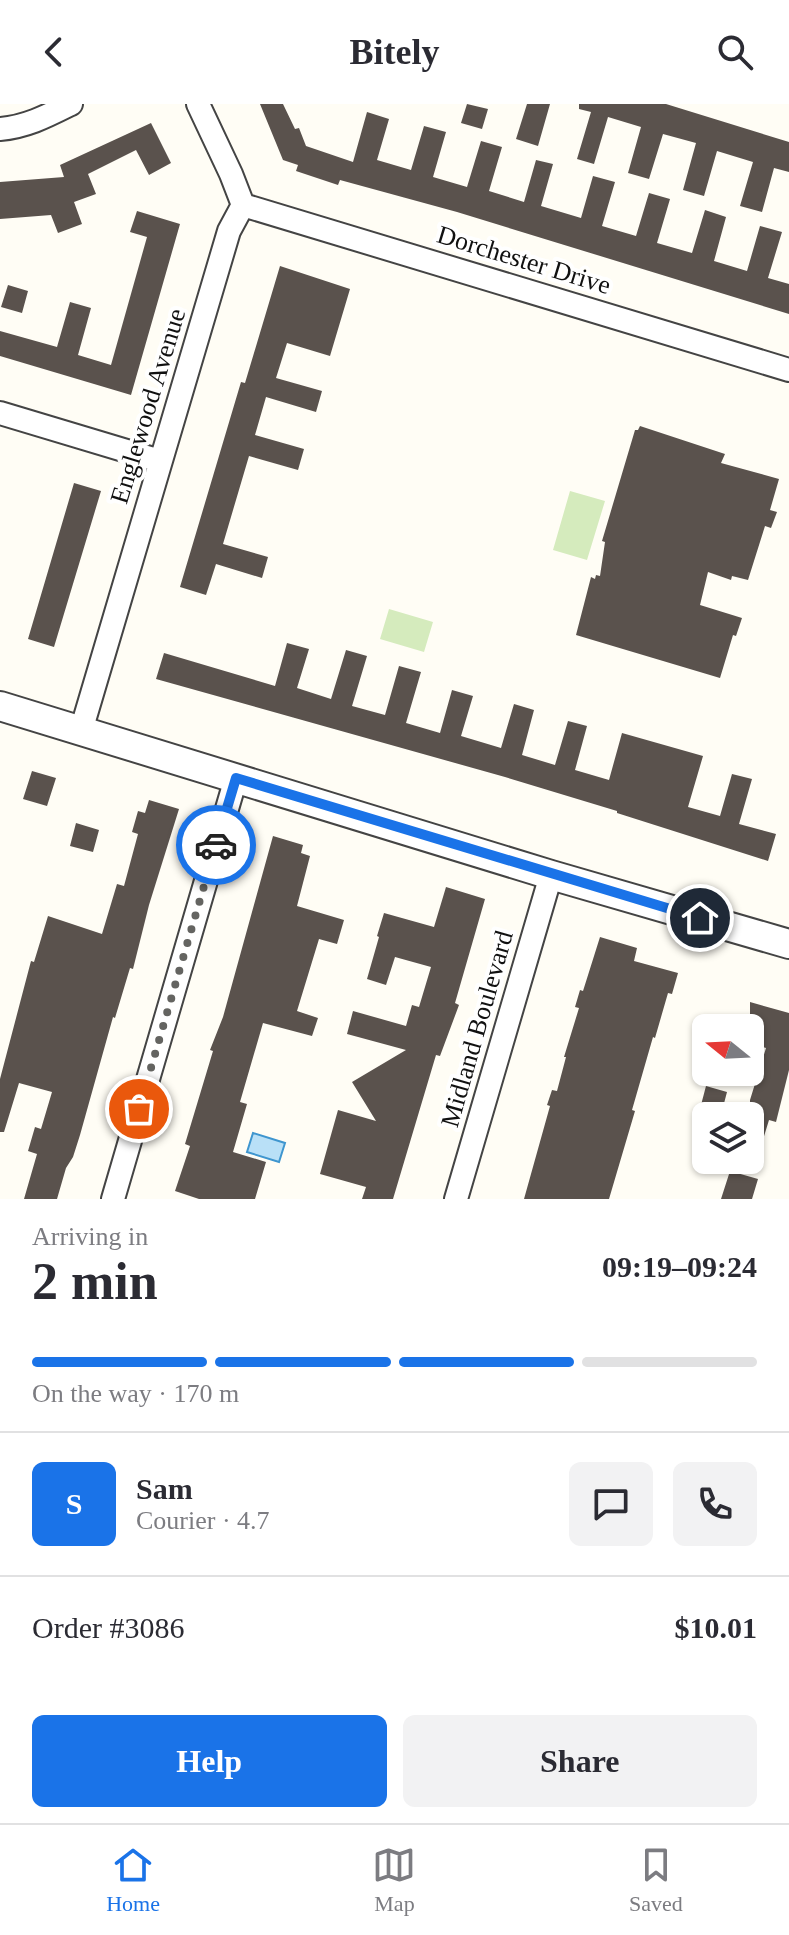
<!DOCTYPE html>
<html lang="en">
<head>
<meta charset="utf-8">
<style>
  body { margin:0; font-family:"Times New Roman",serif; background:#f2f2f3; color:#2b2b33; height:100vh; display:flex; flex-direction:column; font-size:30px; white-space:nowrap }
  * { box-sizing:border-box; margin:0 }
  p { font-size:26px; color:#7c7c81 }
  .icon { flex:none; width:44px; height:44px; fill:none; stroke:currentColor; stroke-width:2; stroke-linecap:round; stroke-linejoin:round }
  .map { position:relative; height:1095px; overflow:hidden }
  .sheet { display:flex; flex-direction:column; background:#fff; flex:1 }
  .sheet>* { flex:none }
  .needle { width:52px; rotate:288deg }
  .controls { position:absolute; left:692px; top:910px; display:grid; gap:16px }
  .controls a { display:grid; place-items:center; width:72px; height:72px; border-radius:12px; background:#fff; box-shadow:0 2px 6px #0004; font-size:40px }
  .pin { position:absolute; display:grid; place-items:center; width:68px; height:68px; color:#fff; margin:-34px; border:4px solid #fff; border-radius:50%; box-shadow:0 2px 8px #0007 }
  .courier { position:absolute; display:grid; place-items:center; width:80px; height:80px; margin:-40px; border:6px solid #1a73e8; border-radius:50%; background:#fff; color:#222; box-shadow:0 2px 10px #0007 }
  .summary em { font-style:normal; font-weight:700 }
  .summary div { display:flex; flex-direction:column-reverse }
  .summary { display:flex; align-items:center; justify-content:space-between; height:136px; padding:0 32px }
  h1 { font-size:52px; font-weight:700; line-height:60px }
  .bar { display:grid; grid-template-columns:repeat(4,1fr); gap:12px 8px; align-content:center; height:96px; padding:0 32px }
  .bar i { height:10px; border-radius:6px; background:#e1e1e2 }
  .bar .selected { background:#1a73e8 }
  .bar p { grid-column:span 4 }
  .line { display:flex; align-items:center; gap:20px; padding:0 32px; border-top:2px solid #e1e1e2 }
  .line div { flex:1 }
  .round { display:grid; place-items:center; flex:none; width:84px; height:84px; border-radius:12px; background:#f2f2f3 }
  .action { display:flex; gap:16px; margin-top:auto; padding:16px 32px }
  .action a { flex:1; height:92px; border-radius:12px; background:#1a73e8; color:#fff; font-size:32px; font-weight:700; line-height:92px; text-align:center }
  .action a+a { background:#f2f2f3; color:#2b2b33 }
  header { display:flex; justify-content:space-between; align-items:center; height:104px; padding:0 32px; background:#fff; font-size:36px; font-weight:700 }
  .menu { display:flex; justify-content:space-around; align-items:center; height:112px; border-top:2px solid #e1e1e2; background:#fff; font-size:22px; color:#7c7c81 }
  .menu a { display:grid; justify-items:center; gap:4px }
  .menu .selected { color:#1a73e8 }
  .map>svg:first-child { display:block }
  .green { fill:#d5ebbd }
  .water { fill:#b9e0f7; stroke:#3f96cf; stroke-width:2 }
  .building { fill:#5a524d }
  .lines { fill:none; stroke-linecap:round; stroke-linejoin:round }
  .minor-casing { stroke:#444; stroke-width:26 }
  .tertiary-casing { stroke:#444; stroke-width:32 }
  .minor { stroke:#fff; stroke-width:22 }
  .tertiary { stroke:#fff; stroke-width:28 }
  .done { stroke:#646461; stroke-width:8; stroke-dasharray:0 14.4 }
  .route { stroke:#1a73e8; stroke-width:10 }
  .labels { text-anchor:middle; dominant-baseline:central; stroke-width:8; stroke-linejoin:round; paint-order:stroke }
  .street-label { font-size:26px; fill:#111; stroke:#fff }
</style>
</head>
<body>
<header><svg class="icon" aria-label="back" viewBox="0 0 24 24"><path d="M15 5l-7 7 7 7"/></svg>Bitely<svg class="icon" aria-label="search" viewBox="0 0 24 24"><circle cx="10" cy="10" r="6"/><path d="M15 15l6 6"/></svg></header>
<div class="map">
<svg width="789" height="1095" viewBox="0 0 789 1095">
  <rect width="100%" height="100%" fill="#fffdf5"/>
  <path class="green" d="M570,387L605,397L587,456L553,446Z
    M389,505L433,518L424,548L380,535Z"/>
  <path class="water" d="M253,1029L285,1039L279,1058L247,1048Z"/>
  <path class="building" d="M260,0H283L295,25L299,24L306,42L353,58L367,8L389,15L377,56L411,66L424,22L446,28L433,73L467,83L481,37L502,43L489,87L524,98L536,56L553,60L541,102L581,114L593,72L615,78L602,122L636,132L649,89L670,95L657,139L692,149L705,106L726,113L714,157L747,167L760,122L782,128L768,174L789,180V210L457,108L340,76L338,81L296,67L298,61L283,56Z
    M467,0L488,5L482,25L461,19Z
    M527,0H550L538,42L516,35Z
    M579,0H666L789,38V68L774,64L762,108L740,102L753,58L717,47L704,92L683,86L696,39L663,30L649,75L628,69L641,23L608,13L594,60L577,55L591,8L579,5Z
    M151,19L171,59L149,71L136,46L88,70L96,90L74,98L82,120L58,129L51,111L0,115V78L64,73L60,61Z
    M137,107L180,120L131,291L0,252V227L57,243L70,198L91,204L78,251L111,261L147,133L130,128Z
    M280,162L350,185L330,252L287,239L276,274L322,287L316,308L266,293L255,331L304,345L298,366L249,352L223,440L268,453L262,474L216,460L206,491L180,483L241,278L245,279Z
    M8,181L28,187L22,209L1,203Z
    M640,322L725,350L721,359L779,375L770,406L777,408L771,424L765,422L748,476L732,472L731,476L708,468L700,501L742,514L736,532L733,531L720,574L576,531L591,473L595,475L596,471L600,472L605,438L602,437L635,326H638Z
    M74,379L101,387L54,543L28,535Z
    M287,539L309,545L297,584L331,595L346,546L367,552L352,602L385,611L399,562L421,568L406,619L440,629L452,586L473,592L461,632L501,644L514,600L534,606L522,651L555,661L568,617L587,622L575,666L609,676L622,629L703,652L688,703L720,712L732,670L752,675L739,720L776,730L768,757L617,709V707L505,673L156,575L164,549L275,582Z
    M32,667L56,674L47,702L23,695Z
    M149,696L179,705L149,801L133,865L130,864L115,914L113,913L80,1031L73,1053L66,1064L57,1095H24L37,1050L28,1047L35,1023L41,1025L52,988L19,979L4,1028H0V975L31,857L34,858L48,812L102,830L117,780L124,782L138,730L132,728L138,707L145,709Z
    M76,719L99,726L93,748L70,742Z
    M273,732L303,741L301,749L310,752L297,802L344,816L337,840L319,835L297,907L318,914L312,932L263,919L240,998L247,1000L233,1048L266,1058L255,1095H199L175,1087L190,1042L185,1040L213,947L210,946L223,913Z
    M446,783L485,795L455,899L459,901L440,952L436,951L393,1095H362L366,1083L320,1070L338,1006L376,1017L352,978L406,946L347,930L353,907L406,922L412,901L419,903L431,863L395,853L386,881L367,875L379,833L377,832L384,809L434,823Z
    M600,833L637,844L634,857L678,869L672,890L668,889L655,934L653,933L632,1006L635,1007L609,1095H524L550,1002L547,1001L552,986L557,987L566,953H564L579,904L575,903L580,886L583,887Z
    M750,898L789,909V966L776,1018L769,1016L754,1065L750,1064V996L766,944L750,939Z
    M706,982L727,988L722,1007L701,1001Z
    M730,1067L758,1075L752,1095H721Z"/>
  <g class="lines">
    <g class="minor-casing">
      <path id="minor" d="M0,25C26,23 47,12 71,0
        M243,101L789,266
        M0,309L160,357
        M81,627L229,127L243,101L231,70L198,0
        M113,1095L236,674
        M456,1095L551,771"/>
    </g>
    <g class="tertiary-casing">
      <path id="tertiary" d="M0,602L551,771L789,840"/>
    </g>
    <use href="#minor" class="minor"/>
    <use href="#tertiary" class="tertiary"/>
  </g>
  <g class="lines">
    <path class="done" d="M139,1005L216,741"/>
    <path class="route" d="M216,741L236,674L700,814"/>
  </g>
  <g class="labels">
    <g class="street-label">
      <text transform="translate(524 156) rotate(17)">Dorchester Drive</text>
      <text transform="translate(148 302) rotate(-73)">Englewood Avenue</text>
      <text transform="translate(477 925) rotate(-74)">Midland Boulevard</text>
    </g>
  </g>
</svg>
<div class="controls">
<a><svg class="needle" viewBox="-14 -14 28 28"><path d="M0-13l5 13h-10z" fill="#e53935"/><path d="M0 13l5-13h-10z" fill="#7c7c81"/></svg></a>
<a><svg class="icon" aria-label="layers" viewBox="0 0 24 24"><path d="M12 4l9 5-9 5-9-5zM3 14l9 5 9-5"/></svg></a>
</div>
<div class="pin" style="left:139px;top:1005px;background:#ea580c"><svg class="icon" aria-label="bag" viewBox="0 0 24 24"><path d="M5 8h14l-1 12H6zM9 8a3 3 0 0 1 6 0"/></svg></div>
<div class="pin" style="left:700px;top:814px;background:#1f2937"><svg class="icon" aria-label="home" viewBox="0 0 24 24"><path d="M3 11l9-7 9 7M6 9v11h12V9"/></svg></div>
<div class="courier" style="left:216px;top:741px"><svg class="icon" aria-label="car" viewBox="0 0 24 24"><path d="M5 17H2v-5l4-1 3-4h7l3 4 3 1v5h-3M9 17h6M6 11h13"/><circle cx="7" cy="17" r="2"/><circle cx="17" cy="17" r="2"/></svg></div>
</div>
<section class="sheet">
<div class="summary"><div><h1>2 min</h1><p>Arriving in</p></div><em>09:19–09:24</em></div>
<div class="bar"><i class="selected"></i><i class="selected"></i><i class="selected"></i><i></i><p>On the way · 170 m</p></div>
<div class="line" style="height:144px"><b class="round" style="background:#1a73e8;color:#fff">S</b><div><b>Sam</b><p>Courier · 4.7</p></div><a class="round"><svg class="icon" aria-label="chat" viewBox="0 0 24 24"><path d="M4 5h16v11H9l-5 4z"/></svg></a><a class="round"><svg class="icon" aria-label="phone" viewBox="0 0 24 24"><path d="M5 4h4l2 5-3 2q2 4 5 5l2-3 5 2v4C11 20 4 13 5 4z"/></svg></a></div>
<div class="line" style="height:104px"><div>Order #3086</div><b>$10.01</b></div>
<div class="action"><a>Help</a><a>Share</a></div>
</section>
<nav class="menu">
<a class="selected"><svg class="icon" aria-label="home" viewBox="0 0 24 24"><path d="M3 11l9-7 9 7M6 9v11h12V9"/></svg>Home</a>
<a><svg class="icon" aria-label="map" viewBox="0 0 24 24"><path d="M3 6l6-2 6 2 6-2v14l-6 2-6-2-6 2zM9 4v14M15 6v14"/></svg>Map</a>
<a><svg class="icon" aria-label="saved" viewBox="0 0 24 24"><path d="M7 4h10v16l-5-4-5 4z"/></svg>Saved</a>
</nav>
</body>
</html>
